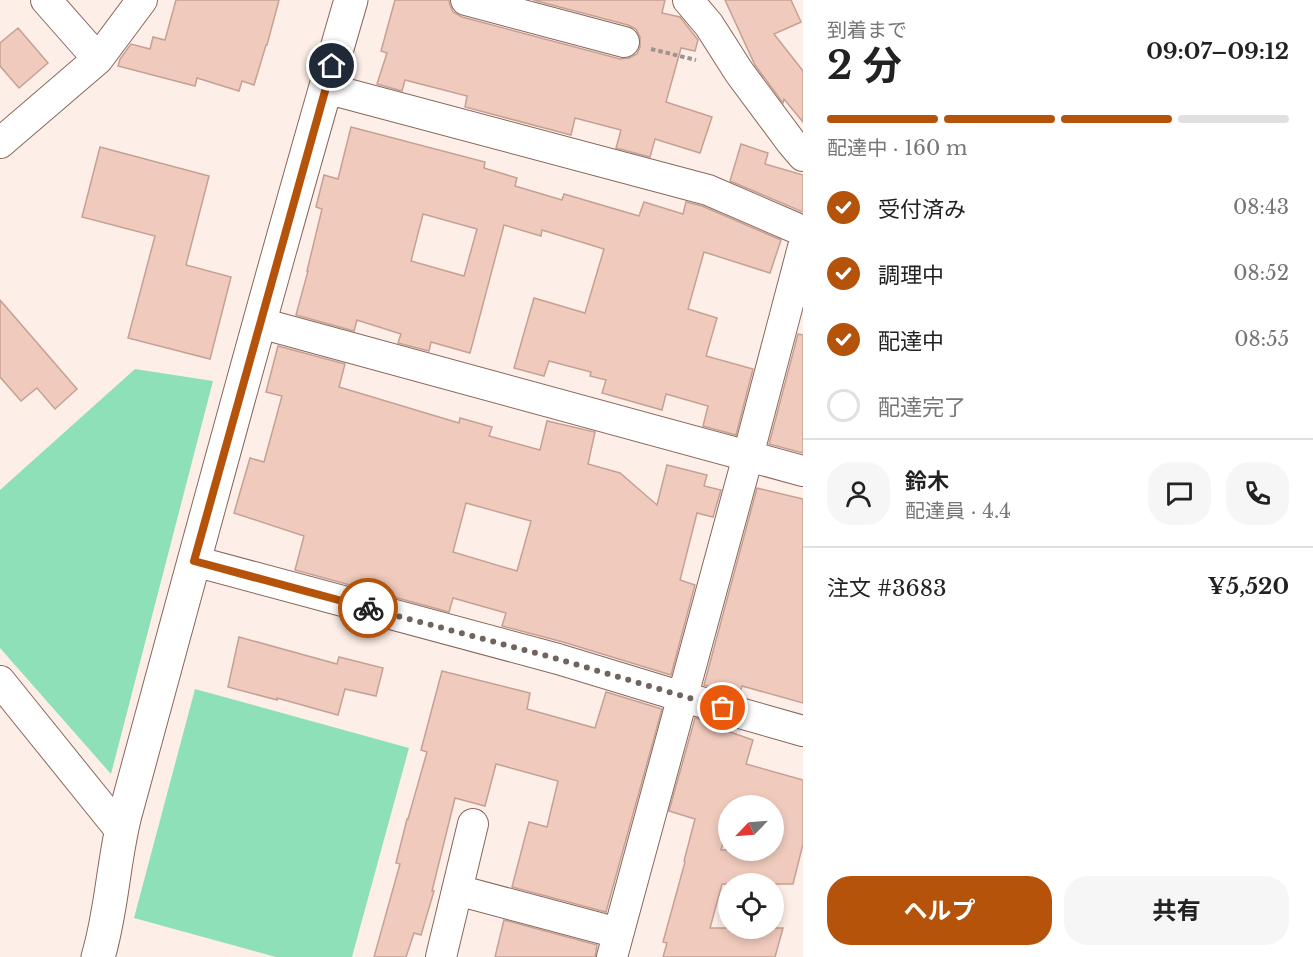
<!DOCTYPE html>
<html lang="ja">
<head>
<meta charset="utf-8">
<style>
  body { margin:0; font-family:"Libre Baskerville","Noto Sans JP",serif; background:#f6f6f6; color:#222; height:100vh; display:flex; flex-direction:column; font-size:22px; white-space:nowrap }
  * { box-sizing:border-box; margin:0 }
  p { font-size:20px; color:#767676 }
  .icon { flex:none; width:33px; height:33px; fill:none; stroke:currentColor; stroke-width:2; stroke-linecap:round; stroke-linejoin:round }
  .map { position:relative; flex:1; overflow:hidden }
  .panel { display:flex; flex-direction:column; background:#fff; width:510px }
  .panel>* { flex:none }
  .needle { width:39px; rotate:245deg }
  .buttons { position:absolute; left:718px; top:795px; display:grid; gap:12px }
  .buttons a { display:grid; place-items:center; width:66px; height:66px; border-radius:50%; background:#fff; box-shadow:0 3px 9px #0003; font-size:30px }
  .pin { position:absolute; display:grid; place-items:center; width:51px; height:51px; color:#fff; margin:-26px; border:3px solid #fff; border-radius:50%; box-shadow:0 2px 6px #0007 }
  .courier { position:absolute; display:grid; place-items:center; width:60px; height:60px; margin:-30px; border:4px solid #b45309; border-radius:50%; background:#fff; color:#222; box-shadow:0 2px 8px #0007 }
  .overview em { font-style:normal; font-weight:700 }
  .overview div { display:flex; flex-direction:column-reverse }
  .overview { display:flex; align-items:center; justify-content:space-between; height:102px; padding:0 24px }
  h1 { font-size:39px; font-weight:700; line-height:45px }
  .bar { display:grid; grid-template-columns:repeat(4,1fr); gap:9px 6px; align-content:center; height:72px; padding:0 24px }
  .bar i { height:8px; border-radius:4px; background:#e0e0e0 }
  .bar .current { background:#b45309 }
  .bar p { grid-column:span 4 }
  .line { display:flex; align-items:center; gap:15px; padding:0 24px; border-top:2px solid #e0e0e0 }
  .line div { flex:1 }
  .round { display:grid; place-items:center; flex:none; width:63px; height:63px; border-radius:24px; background:#f6f6f6 }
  ol { padding:0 24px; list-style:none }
  li { display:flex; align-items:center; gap:18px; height:66px }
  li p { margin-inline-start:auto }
  li .icon { padding:6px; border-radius:50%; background:#b45309; color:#fff; stroke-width:4 }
  li:last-child { color:#767676 }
  li i { width:33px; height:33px; border:3px solid #e0e0e0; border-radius:50% }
  .primary-button { display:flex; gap:12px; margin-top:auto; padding:12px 24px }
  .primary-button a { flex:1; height:69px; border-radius:24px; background:#b45309; color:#fff; font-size:24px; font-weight:700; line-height:69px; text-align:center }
  .primary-button a+a { background:#f6f6f6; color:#222 }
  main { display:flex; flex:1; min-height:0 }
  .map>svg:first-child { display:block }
  .green { fill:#8de0b7 }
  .building { fill:#f0cbbd; stroke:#c5a194; stroke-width:1.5; fill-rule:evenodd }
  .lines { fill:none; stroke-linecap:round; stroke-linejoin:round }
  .street-casing { stroke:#88675b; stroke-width:32 }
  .secondary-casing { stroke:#88675b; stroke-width:35 }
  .path { stroke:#a0928c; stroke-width:4; stroke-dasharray:4.5 3; stroke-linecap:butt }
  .street { stroke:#fff; stroke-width:30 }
  .secondary { stroke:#fff; stroke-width:33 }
  .done { stroke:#71635e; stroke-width:6; stroke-dasharray:0 10.8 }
  .route { stroke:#b45309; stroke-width:8 }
</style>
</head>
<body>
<main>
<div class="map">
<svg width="803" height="957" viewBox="0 0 803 957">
  <rect width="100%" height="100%" fill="#fdeee8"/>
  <path class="green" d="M135,369L213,381L111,774L0,648V490Z
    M195,689L409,748L352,957H276L134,918Z"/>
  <path class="building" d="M176,0H279L267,45H266L254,85L242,81L239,91L197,78L195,86L118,66L120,59L131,44L150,49L153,37L165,40Z
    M395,0H449L450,5L453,12L462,17L620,59L629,58L637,54L640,47V37L636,29L628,25L533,0H665L662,13L680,17L698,40L695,51L681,48L666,102L712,117L700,153L655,139L650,157L616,148L621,130L575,118L571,135L465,107L467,96L405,80L402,91L377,84L387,53L381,51Z
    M725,0H791L801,22L774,34L803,71V122L784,99L783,103L755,65Z
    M18,28L48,63L19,88L0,66V43Z
    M351,127L485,162L484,168L517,178L515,186L562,200L564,194L639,216L644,202L683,214L686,202L702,206L781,240L770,273L704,252L688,309L717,318L706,356L753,369L736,435L703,426L708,406L666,394L662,410L602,393L606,380L590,376L591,372L549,361L544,376L514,368L534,298L585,313L604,249L542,230L541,236L504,225L470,353L431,342L429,351L398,343L401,334L357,320L354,331L296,315L308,271H307L322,209L316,207L324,175L338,179ZM423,214L477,229L464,276L411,261Z
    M741,144L768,153L765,164L803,175V212L730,181Z
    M100,147L209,176L186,265L231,277L210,359L128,338L155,236L82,217Z
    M0,300L77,389L55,409L37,388L21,401L0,377Z
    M798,334L803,335V453L769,444Z
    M278,346L345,364L339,387L459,423L460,418L492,427L489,436L540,450L547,421L595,432L588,464L620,473L657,505L667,465L707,475L704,486L721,490L713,517L697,513L680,580L695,585L671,675L563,642L502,626L506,613L453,598L449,612L295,570L304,536L234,513L250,458L264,462L282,396L266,392ZM466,503L531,521L517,571L453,552Z
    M757,488L803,499V703L742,686L739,695L704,685Z
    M239,637L337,664L339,657L383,668L376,696L345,689L338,715L277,698V700L228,687Z
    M442,671L530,693L527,709L595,728L606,692L662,709L606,912L512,887L529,822L547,827L558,781L496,764L485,806L455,798L432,891H434L421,935L414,933L406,957H374L400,864L396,863L407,819H408L427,752L421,750Z
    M695,718L731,728L730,732L753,740L746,764L803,780V844L793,884H722L710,928H783L775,957H663L667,943L663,942L685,862L684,861L695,819L669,811ZM729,806H774V850H721L729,822Z
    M504,920L597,945L595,957H495Z"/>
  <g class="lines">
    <g class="street-casing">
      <path id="street" d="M46,0L98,59
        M466,0L624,42
        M688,0L709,25L739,72L791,142L803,156
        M325,88L708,190L803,231
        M0,143L98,59L142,0
        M260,323L803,471
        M194,561L558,659L683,697L803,731
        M0,681L121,831
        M457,890L618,933
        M441,957L473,824
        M612,957L748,456L803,247"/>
    </g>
    <g class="secondary-casing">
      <path id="secondary" d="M98,957C112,911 113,862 125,815C199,543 272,271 351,0"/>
    </g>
    <path class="path" d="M651,49L696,60"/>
    <use href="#street" class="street"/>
    <use href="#secondary" class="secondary"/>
  </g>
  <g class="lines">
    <path class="done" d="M368,608L558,659L723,708"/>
    <path class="route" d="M332,66L194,561L368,608"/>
  </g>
</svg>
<div class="buttons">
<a><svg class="needle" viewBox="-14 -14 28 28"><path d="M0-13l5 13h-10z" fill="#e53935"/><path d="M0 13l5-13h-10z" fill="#767676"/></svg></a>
<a><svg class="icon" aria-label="locate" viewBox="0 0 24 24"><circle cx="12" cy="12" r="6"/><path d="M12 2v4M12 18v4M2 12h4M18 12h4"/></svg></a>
</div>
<div class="pin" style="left:723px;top:708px;background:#ea580c"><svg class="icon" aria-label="bag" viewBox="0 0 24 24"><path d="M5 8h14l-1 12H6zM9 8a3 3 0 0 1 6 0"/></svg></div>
<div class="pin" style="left:332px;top:66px;background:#1f2937"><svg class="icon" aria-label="home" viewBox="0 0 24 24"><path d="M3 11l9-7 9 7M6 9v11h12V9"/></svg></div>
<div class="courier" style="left:368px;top:608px"><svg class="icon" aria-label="bike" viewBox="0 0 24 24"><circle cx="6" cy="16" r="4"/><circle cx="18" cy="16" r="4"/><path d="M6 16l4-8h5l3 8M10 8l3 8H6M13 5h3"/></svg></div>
</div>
<section class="panel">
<div class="overview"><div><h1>2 分</h1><p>到着まで</p></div><em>09:07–09:12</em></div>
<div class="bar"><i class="current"></i><i class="current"></i><i class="current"></i><i></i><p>配達中 · 160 m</p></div>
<ol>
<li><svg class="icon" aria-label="check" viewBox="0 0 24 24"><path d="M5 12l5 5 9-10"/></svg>受付済み<p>08:43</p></li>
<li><svg class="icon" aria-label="check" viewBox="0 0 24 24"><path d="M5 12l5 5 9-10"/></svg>調理中<p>08:52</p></li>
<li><svg class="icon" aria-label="check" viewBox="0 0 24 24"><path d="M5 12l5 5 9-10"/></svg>配達中<p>08:55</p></li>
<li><i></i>配達完了</li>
</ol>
<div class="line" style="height:108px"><a class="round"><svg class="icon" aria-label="person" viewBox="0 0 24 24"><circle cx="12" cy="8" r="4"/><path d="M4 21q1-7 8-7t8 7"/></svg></a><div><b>鈴木</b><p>配達員 · 4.4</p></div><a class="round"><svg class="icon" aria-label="chat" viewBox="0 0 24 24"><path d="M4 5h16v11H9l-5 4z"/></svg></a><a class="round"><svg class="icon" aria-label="phone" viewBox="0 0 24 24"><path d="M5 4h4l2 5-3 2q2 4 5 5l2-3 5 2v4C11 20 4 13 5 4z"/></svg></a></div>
<div class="line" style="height:78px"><div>注文 #3683</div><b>¥5,520</b></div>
<div class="primary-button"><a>ヘルプ</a><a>共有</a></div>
</section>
</main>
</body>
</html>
